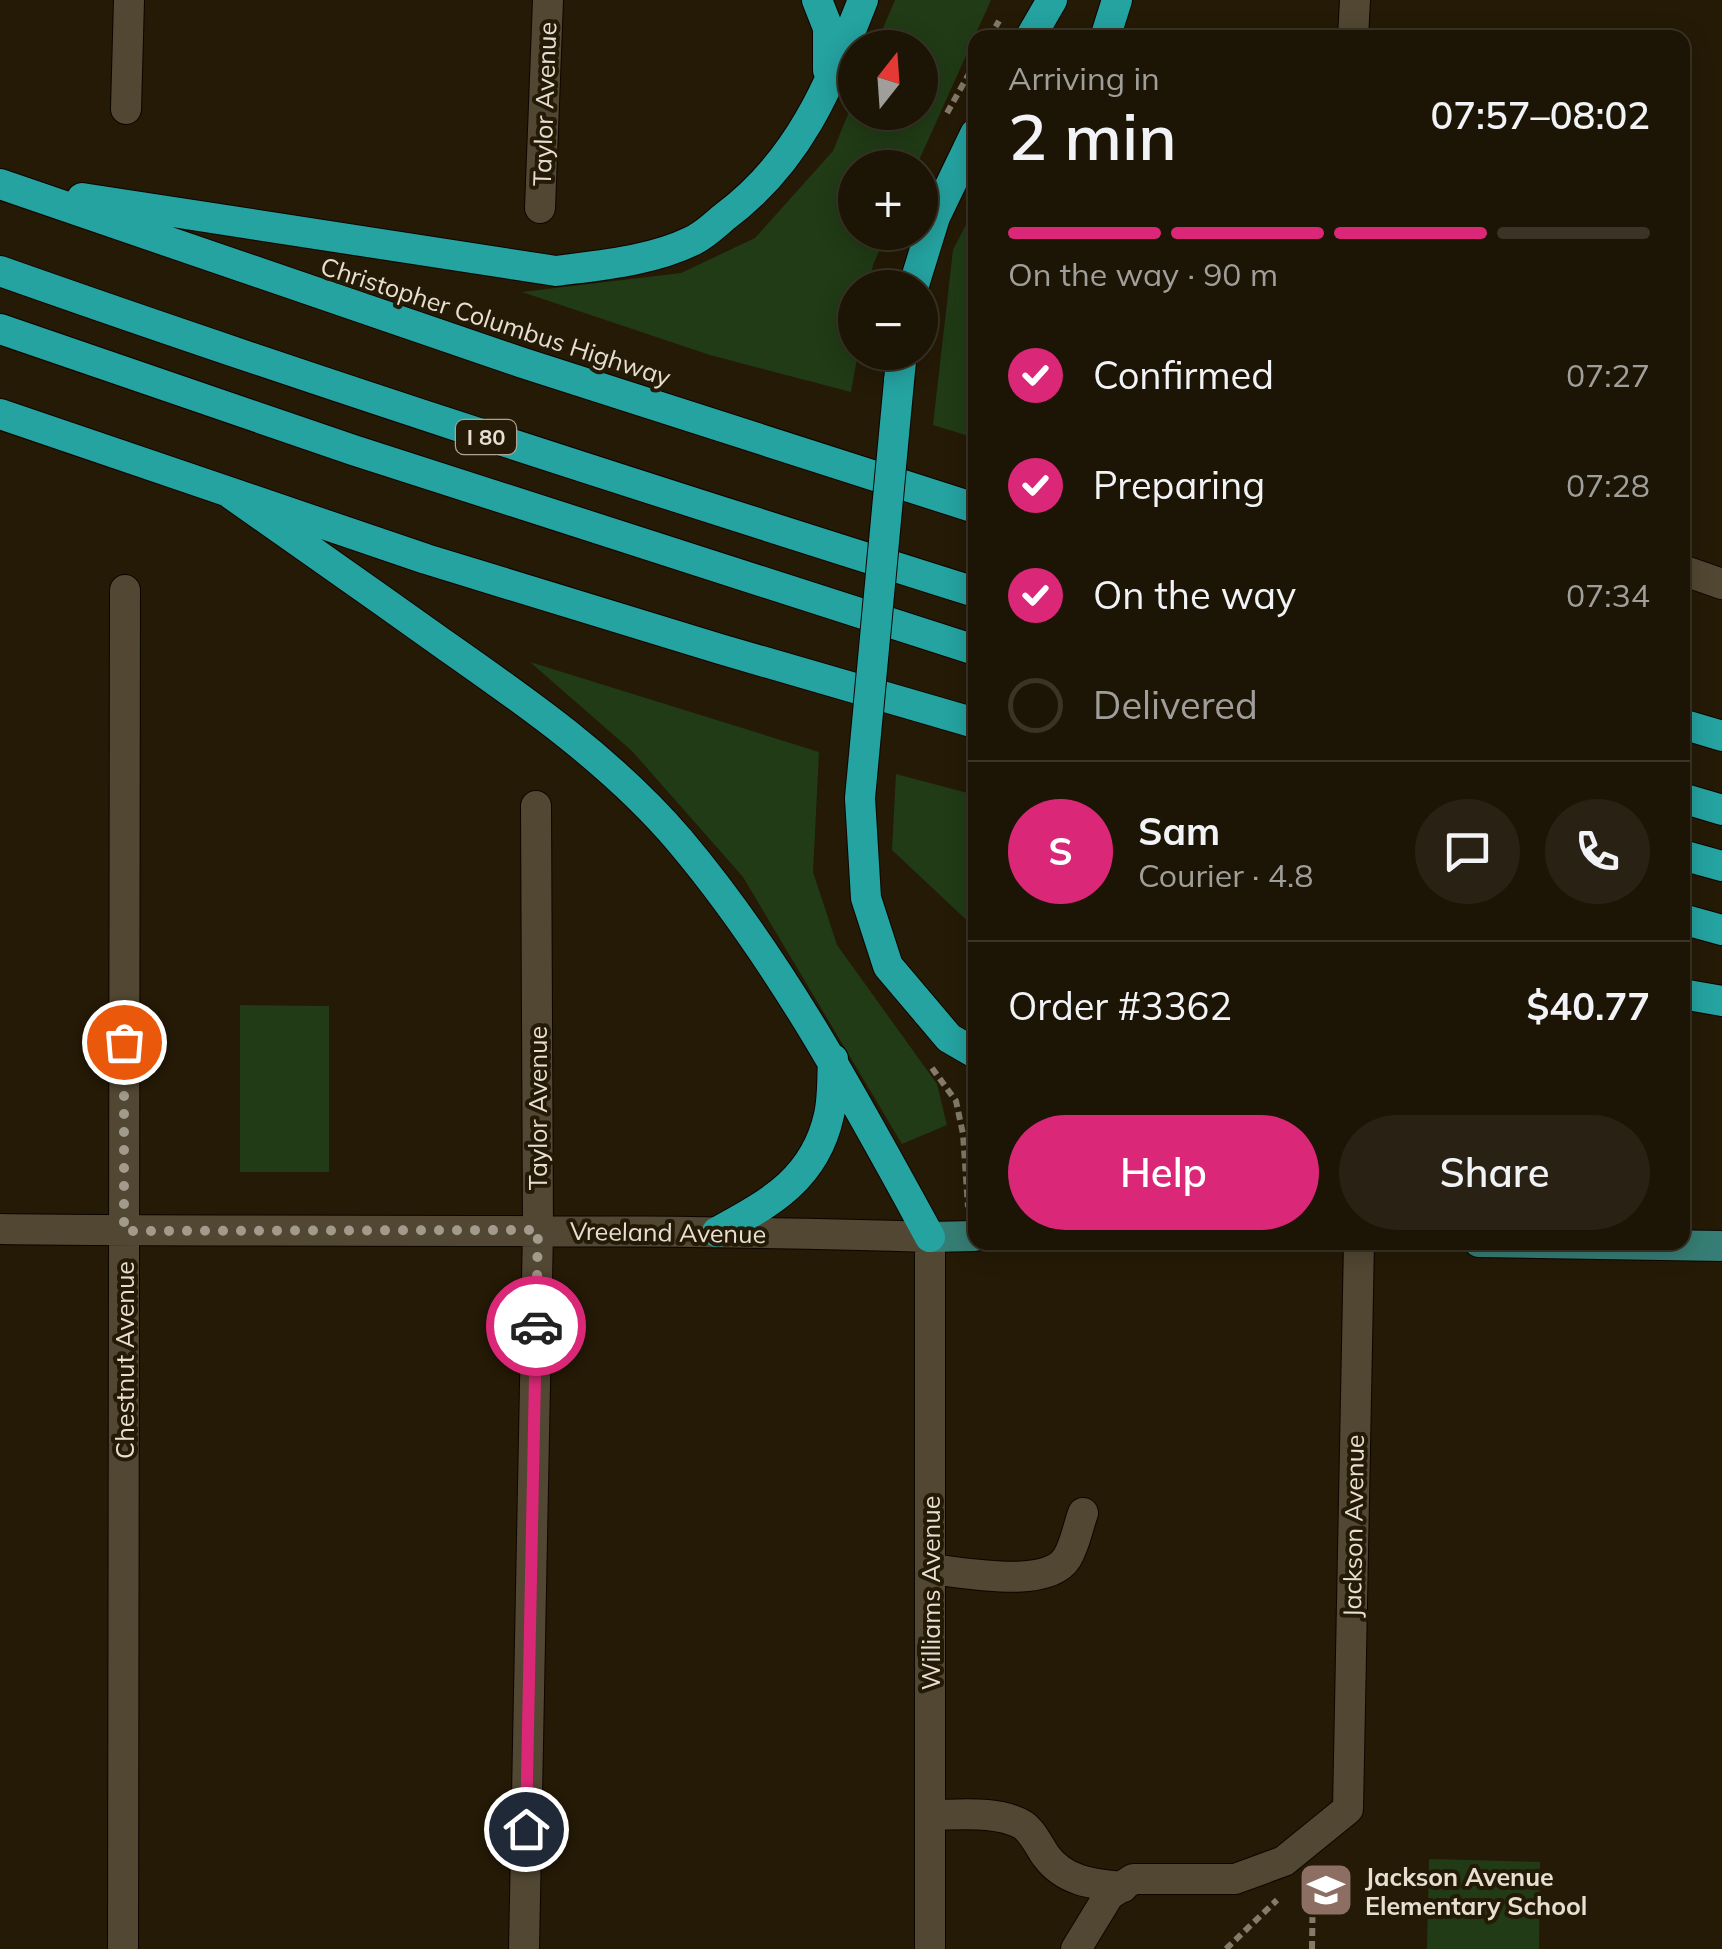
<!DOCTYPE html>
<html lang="en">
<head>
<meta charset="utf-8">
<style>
  body { margin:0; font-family:Mulish,sans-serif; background:#292113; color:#f1f3f6; height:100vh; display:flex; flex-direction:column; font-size:38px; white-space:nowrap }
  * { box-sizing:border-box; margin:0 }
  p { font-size:32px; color:#a09e9a }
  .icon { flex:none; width:55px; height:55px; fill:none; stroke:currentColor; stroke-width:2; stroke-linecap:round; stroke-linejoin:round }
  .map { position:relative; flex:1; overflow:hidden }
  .panel { position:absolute; left:968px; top:30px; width:722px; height:1220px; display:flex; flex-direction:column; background:#1c1404; border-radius:20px; box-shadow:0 5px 25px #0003,0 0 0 2px #3a3326 }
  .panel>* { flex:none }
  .needle { width:65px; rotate:17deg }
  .tools { position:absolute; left:838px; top:30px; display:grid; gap:20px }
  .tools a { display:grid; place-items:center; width:100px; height:100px; border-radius:50%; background:#1c1404; box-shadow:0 5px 25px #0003,0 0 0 2px #3a3326; font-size:50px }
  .pin { position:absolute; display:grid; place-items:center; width:85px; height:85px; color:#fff; margin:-42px; border:5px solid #fff; border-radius:50%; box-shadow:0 2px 10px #0007 }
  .courier { position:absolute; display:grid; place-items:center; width:100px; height:100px; margin:-50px; border:8px solid #db2777; border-radius:50%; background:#fff; color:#222; box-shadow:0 2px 12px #0007 }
  .headline em { font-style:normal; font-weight:600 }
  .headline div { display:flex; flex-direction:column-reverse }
  .headline { display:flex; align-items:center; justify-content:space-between; height:170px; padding:0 40px }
  h1 { font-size:65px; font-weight:600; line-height:75px }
  .bar { display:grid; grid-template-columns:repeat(4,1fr); gap:15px 10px; align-content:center; height:120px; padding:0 40px }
  .bar i { height:12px; border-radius:8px; background:#3a3326 }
  .bar .selected { background:#db2777 }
  .bar p { grid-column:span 4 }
  .line { display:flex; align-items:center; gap:25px; padding:0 40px; border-top:2px solid #3a3326 }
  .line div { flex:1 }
  .round { display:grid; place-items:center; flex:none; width:105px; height:105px; border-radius:52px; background:#292113 }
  ol { padding:0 40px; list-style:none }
  li { display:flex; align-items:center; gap:30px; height:110px }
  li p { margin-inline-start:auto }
  li .icon { padding:10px; border-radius:50%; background:#db2777; color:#fff; stroke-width:4 }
  li:last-child { color:#a09e9a }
  li i { width:55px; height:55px; border:5px solid #3a3326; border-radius:50% }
  .action { display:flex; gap:20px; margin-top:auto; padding:20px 40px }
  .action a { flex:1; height:115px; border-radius:60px; background:#db2777; color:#fff; font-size:40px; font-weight:600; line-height:115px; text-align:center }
  .action a+a { background:#292113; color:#f1f3f6 }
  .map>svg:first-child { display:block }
  .green { fill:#213b16 }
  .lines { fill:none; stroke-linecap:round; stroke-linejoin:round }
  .minor-casing { stroke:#0d0500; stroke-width:32 }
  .major-casing { stroke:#0d0500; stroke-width:32 }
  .highway-casing { stroke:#0d0500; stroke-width:32 }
  .path { stroke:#847b6a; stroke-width:6; stroke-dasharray:8 5; stroke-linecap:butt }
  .minor { stroke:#524732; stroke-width:30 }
  .major { stroke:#367e75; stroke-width:30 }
  .highway { stroke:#24a3a1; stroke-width:30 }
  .highway-bridge-casing { stroke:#0d0500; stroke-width:32; stroke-linecap:butt }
  .highway-bridge { stroke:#24a3a1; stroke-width:30 }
  .done { stroke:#a29a8b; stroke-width:10; stroke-dasharray:0 18 }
  .route { stroke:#db2777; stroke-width:12 }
  .labels { text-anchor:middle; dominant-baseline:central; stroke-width:8; stroke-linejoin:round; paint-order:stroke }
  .shield { fill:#251a06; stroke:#aca495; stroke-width:2.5 }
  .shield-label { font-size:22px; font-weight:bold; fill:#e6dfd2 }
  .street-label { font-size:25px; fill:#e6dfd2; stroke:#251a06 }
  .poi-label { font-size:25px; font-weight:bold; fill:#e6dfd2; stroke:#251a06; text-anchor:start }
</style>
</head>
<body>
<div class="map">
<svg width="1722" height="1949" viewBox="0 0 1722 1949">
  <rect width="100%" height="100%" fill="#251a06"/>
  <path class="green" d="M895,0H991L916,167L855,168V232L887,233L873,265L869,287L855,288V352L858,353L851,392L710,355L522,292L681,273L755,238L833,151L855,97V112H920V48L875,47Z
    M975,207V438L933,425L953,250Z
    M530,662L819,752L813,872L837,945L937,1084L947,1125L902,1144L743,877L632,751Z
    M896,774L975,795V928L892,850Z
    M240,1005L329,1006V1172H240Z
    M1429,1859L1540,1862L1539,1949H1427Z"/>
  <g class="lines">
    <g class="minor-casing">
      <path id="minor" d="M1353,38L1355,0
        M126,109L129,0
        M540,208L548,0
        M1682,570L1722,584
        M0,1229C310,1233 620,1227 930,1237V1949
        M930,1569C964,1572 1047,1590 1067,1558C1075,1545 1078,1527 1083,1513
        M930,1815C958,1815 998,1810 1023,1825C1033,1832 1039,1846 1046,1856C1065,1882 1094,1884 1123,1887
        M123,1949L125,590
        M524,1949L538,1230L536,806
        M1076,1949L1109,1895L1133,1879H1235L1284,1861L1348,1809L1359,1242"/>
    </g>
    <g class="major-casing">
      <path id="major" d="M930,1237L975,1236
        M1479,1242L1722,1246"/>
    </g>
    <g class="highway-casing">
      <path id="highway" d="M817,0L828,28V70
        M1030,38L1052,0
        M1105,38L1117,0
        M0,184L523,363L975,508
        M82,198L556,271C601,265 651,261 692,241C703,236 714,226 723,218C800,161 829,86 863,0
        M0,271C323,385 649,489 975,592
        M913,288L935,217L975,134
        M0,329L353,450L975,650
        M899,381L902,352
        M0,414L426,559L720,649L975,723
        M231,494C302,544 372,593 442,643C525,701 613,762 680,841C781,961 855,1100 930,1237
        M1682,724L1722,736
        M860,798L866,898L888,966L949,1038L975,1053
        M1682,798L1722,810
        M1682,855L1722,866
        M1682,919L1722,930
        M1682,994L1722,1001
        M717,1232C770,1203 815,1179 829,1115C833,1098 832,1077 833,1059"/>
    </g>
    <path class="path" d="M989,38L999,21
      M947,113L975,63
      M932,1068L956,1101L963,1134L968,1207
      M1226,1949L1277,1900
      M1312,1949L1313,1880"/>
    <use href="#minor" class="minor"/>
    <use href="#major" class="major"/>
    <use href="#highway" class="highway"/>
    <g class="highway-bridge-casing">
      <path id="highway-bridge" d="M860,798L899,381"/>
    </g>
    <use href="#highway-bridge" class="highway-bridge"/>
  </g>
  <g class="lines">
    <path class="done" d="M124,1042V1231L538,1230L536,1326"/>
    <path class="route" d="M526,1829L536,1326"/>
  </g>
  <defs>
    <g id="school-square" transform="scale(2.875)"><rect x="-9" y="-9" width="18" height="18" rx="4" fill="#8d6e63" stroke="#251a06"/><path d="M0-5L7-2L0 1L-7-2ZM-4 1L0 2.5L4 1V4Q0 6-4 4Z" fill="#fff"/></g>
  </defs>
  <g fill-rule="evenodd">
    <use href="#school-square" x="1326" y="1890"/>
  </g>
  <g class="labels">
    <rect class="shield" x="456" y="420" width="60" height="34" rx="8"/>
    <g class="shield-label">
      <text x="486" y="437">I 80</text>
    </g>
    <g class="street-label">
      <text transform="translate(544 104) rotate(-88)">Taylor Avenue</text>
      <text transform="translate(496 321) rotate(18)">Christopher Columbus Highway</text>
      <text transform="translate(537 1108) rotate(-90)">Taylor Avenue</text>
      <text transform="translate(668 1232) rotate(1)">Vreeland Avenue</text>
      <text transform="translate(124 1360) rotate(-90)">Chestnut Avenue</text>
      <text transform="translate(1353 1526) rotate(-89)">Jackson Avenue</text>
      <text transform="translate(930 1593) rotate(-90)">Williams Avenue</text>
    </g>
    <g class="poi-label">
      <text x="1365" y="1876">Jackson Avenue<tspan x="1365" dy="29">Elementary School</tspan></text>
    </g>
  </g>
</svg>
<div class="tools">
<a><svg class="needle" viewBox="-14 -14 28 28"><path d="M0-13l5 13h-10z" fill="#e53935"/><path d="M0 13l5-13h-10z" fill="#a09e9a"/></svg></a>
<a>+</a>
<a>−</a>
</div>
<div class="pin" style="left:124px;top:1042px;background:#ea580c"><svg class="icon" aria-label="bag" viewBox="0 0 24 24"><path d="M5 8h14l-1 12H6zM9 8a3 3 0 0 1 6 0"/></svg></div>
<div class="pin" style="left:526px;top:1829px;background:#1f2937"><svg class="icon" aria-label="home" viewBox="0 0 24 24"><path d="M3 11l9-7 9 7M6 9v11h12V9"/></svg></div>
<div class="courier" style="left:536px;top:1326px"><svg class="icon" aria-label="car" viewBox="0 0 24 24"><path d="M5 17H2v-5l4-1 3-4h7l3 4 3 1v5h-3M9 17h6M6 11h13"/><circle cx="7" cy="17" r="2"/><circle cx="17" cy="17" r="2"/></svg></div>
<section class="panel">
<div class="headline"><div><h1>2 min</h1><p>Arriving in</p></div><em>07:57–08:02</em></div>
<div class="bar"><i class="selected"></i><i class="selected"></i><i class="selected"></i><i></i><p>On the way · 90 m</p></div>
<ol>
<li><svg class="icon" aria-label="check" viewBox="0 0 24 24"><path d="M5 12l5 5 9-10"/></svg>Confirmed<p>07:27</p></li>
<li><svg class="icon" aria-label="check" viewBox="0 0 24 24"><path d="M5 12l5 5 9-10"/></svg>Preparing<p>07:28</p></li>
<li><svg class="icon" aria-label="check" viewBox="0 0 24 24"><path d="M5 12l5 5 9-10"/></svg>On the way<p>07:34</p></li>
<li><i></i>Delivered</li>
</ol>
<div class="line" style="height:180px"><b class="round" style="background:#db2777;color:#fff">S</b><div><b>Sam</b><p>Courier · 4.8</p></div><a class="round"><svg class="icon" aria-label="chat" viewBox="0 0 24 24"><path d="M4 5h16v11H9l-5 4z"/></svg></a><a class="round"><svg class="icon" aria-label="phone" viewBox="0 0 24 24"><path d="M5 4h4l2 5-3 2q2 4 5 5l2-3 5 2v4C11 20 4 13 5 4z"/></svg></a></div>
<div class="line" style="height:130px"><div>Order #3362</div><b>$40.77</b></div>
<div class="action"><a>Help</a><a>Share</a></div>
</section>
</div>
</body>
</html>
